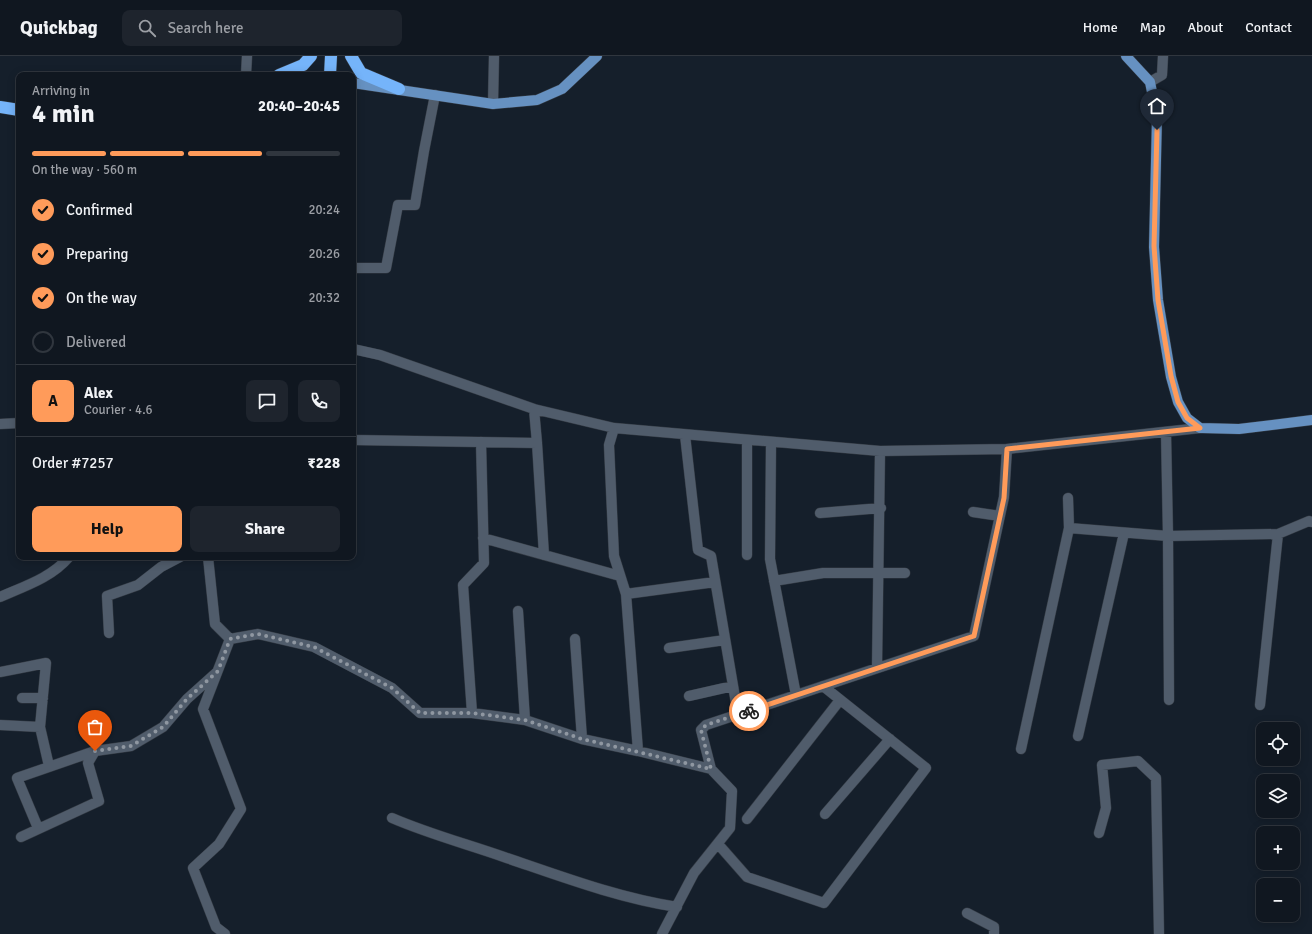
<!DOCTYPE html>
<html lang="en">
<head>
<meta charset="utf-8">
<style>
  body { margin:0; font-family:Signika,sans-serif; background:#1e242d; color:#f1f3f6; height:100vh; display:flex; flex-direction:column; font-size:15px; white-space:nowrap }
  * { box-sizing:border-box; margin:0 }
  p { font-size:13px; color:#9c9fa5 }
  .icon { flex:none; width:22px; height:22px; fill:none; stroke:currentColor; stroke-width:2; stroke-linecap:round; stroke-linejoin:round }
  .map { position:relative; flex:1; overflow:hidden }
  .panel { position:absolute; left:16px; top:16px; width:340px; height:488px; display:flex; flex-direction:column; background:#101720; border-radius:8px; box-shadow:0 2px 10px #0003,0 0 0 1px #30363e }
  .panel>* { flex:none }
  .controls { position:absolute; left:1256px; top:666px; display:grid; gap:8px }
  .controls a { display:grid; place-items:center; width:44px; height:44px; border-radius:8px; background:#101720; box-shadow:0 2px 10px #0003,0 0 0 1px #30363e; font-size:20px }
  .pin { position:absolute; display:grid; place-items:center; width:34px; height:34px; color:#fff; margin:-41px -17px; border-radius:50% 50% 50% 0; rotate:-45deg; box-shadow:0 0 4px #0007 }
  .pin .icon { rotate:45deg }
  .courier { position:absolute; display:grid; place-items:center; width:40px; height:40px; margin:-20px; border:3px solid #ff9b5a; border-radius:50%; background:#fff; color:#222; box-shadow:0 1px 5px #0007 }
  .headline em { font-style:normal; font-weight:700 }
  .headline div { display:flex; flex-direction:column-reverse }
  .headline { display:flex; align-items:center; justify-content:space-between; height:68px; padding:0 16px }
  h1 { font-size:26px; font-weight:700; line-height:30px }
  .bar { display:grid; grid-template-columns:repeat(4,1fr); gap:6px 4px; align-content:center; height:48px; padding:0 16px }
  .bar i { height:5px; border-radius:3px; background:#30363e }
  .bar .current { background:#ff9b5a }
  .bar p { grid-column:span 4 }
  .line { display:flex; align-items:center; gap:10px; padding:0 16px; border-top:1px solid #30363e }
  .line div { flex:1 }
  .round { display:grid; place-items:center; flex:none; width:42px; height:42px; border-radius:8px; background:#1e242d }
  ol { padding:0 16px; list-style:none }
  li { display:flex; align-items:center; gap:12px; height:44px }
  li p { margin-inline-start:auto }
  li .icon { padding:4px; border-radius:50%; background:#ff9b5a; color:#111; stroke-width:4 }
  li:last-child { color:#9c9fa5 }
  li i { width:22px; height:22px; border:2px solid #30363e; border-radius:50% }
  .button { display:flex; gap:8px; margin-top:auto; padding:8px 16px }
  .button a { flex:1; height:46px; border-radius:8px; background:#ff9b5a; color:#111; font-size:16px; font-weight:700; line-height:46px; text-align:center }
  .button a+a { background:#1e242d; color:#f1f3f6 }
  header { display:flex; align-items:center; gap:24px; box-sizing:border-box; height:56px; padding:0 20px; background:#101720; border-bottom:1px solid #30363e }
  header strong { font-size:19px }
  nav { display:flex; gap:22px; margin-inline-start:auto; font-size:14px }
  .search { width:280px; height:36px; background:#1e242d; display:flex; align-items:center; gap:10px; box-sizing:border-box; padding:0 14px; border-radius:8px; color:#9c9fa5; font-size:15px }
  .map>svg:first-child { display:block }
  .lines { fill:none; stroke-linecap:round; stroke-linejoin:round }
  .minor-casing { stroke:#343b44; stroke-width:11 }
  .major-casing { stroke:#343b44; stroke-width:11 }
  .highway-casing { stroke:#343b44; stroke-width:13 }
  .minor { stroke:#505c6b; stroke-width:10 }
  .major { stroke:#6691c1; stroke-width:10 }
  .highway { stroke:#75b4fa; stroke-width:12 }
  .done { stroke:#8f97a1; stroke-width:4; stroke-dasharray:0 7.2 }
  .route { stroke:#ff9b5a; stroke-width:5 }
</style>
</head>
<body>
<header>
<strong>Quickbag</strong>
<div class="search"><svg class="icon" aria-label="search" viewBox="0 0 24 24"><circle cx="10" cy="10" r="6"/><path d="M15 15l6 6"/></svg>Search here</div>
<nav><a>Home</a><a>Map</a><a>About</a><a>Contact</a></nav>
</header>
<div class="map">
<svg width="1312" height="878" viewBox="0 0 1312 878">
  <rect width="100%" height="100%" fill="#151f2b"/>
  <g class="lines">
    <g class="minor-casing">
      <path id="minor" d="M246,19L247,0
        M1150,26L1162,19L1163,0
        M493,48L494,0
        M353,212H386L398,149H415L424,95L435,39
        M353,293L380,299L534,353L614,372L880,395L1007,393
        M0,368L19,367
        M614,372L609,389L614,500L626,538
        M685,379L698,494L711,500L738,659
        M353,384L537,387L534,353
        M537,387L544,499
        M771,387L770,503L796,639
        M1068,442L1069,472
        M973,456L1000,460
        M820,457L881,452
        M483,482L620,520
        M747,499V385
        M208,501L215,568L230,583L203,653L241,753L219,788L193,812L216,871L225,878
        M774,525L823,517H905
        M0,541C25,530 51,522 69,501
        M518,555L525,664
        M109,577L107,540L138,529L161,511L180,501
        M230,583L258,578L314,591L392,632L420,657H472L463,529L484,507L481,386
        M669,592L725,584
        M877,612L880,395
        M0,616L46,607L40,671L0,669
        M689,640L733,630
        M22,642H43
        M1169,644L1168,480L1278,478L1309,465L1312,466
        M1260,649L1278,478
        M472,657L525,664L582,683L575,583
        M40,671L49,710
        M1078,680L1124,477
        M582,683L638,695L626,538L715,526
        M1021,693L1069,472L1168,480L1166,376
        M638,695L711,713L701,674L706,669L974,580L1004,441L1007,393L1200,372
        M825,758L890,683
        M392,762C429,778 467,788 504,801C560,820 618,842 677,851
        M747,763L840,644
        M38,772L17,722L95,695
        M1099,777L1106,752L1102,709L1138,705L1156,722L1159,878
        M21,781L99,745L88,707L95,695L131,690L163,671L187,643L217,616
        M718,788L747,821L824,847L926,712L823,630
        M967,857L994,871V878
        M662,878L694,817L730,772L732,735L711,713"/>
    </g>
    <g class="major-casing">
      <path id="major" d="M1126,0L1150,26L1157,61L1154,191L1158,244L1171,321L1178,346L1187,362L1200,372L1239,373L1312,364
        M353,27L493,48L537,44L562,33L597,0"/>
    </g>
    <g class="highway-casing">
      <path id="highway" d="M351,0L361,17L399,33
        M279,19L303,9L311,0
        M330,19L331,0
        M0,51L19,54"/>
    </g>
    <use href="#minor" class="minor"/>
    <use href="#major" class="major"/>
    <use href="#highway" class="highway"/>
  </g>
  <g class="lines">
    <path class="done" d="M95,695L131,690L163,671L187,643L218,615L230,583L258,578L314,591L392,632L420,657H472L525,664L582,683L711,713L701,674L706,669L749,655"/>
    <path class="route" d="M749,655L974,580L1004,442L1007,393L1200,372L1187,362L1178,346L1171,320L1158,244L1154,190L1157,74"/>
  </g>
</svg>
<div class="controls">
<a><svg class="icon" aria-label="locate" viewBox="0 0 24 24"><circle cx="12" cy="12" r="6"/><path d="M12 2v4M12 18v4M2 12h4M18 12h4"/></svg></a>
<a><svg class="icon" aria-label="layers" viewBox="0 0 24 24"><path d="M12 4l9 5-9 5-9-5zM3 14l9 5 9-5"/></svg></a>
<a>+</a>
<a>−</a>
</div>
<div class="pin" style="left:95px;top:695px;background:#ea580c"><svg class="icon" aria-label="bag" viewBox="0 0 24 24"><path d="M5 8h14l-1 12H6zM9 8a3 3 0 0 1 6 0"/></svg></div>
<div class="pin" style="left:1157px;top:74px;background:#1f2937"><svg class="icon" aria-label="home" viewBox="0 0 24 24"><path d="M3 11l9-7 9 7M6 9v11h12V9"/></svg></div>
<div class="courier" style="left:749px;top:655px"><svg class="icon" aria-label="bike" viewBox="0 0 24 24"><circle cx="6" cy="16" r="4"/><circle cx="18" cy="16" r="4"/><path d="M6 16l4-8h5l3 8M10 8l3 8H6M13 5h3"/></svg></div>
<section class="panel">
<div class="headline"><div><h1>4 min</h1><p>Arriving in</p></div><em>20:40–20:45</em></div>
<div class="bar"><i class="current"></i><i class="current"></i><i class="current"></i><i></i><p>On the way · 560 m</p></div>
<ol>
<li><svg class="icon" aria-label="check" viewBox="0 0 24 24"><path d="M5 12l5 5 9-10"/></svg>Confirmed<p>20:24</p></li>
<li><svg class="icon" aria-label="check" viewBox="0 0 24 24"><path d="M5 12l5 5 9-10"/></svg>Preparing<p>20:26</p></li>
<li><svg class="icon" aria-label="check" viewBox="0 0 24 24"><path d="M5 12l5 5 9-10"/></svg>On the way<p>20:32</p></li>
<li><i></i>Delivered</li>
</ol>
<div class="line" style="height:72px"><b class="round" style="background:#ff9b5a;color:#111">A</b><div><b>Alex</b><p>Courier · 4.6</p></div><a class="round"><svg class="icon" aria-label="chat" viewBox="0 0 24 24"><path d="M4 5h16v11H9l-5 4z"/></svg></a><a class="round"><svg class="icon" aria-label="phone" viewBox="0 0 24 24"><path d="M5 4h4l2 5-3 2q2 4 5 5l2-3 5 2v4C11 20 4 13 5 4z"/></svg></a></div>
<div class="line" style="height:52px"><div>Order #7257</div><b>₹228</b></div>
<div class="button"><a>Help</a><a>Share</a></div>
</section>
</div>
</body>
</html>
